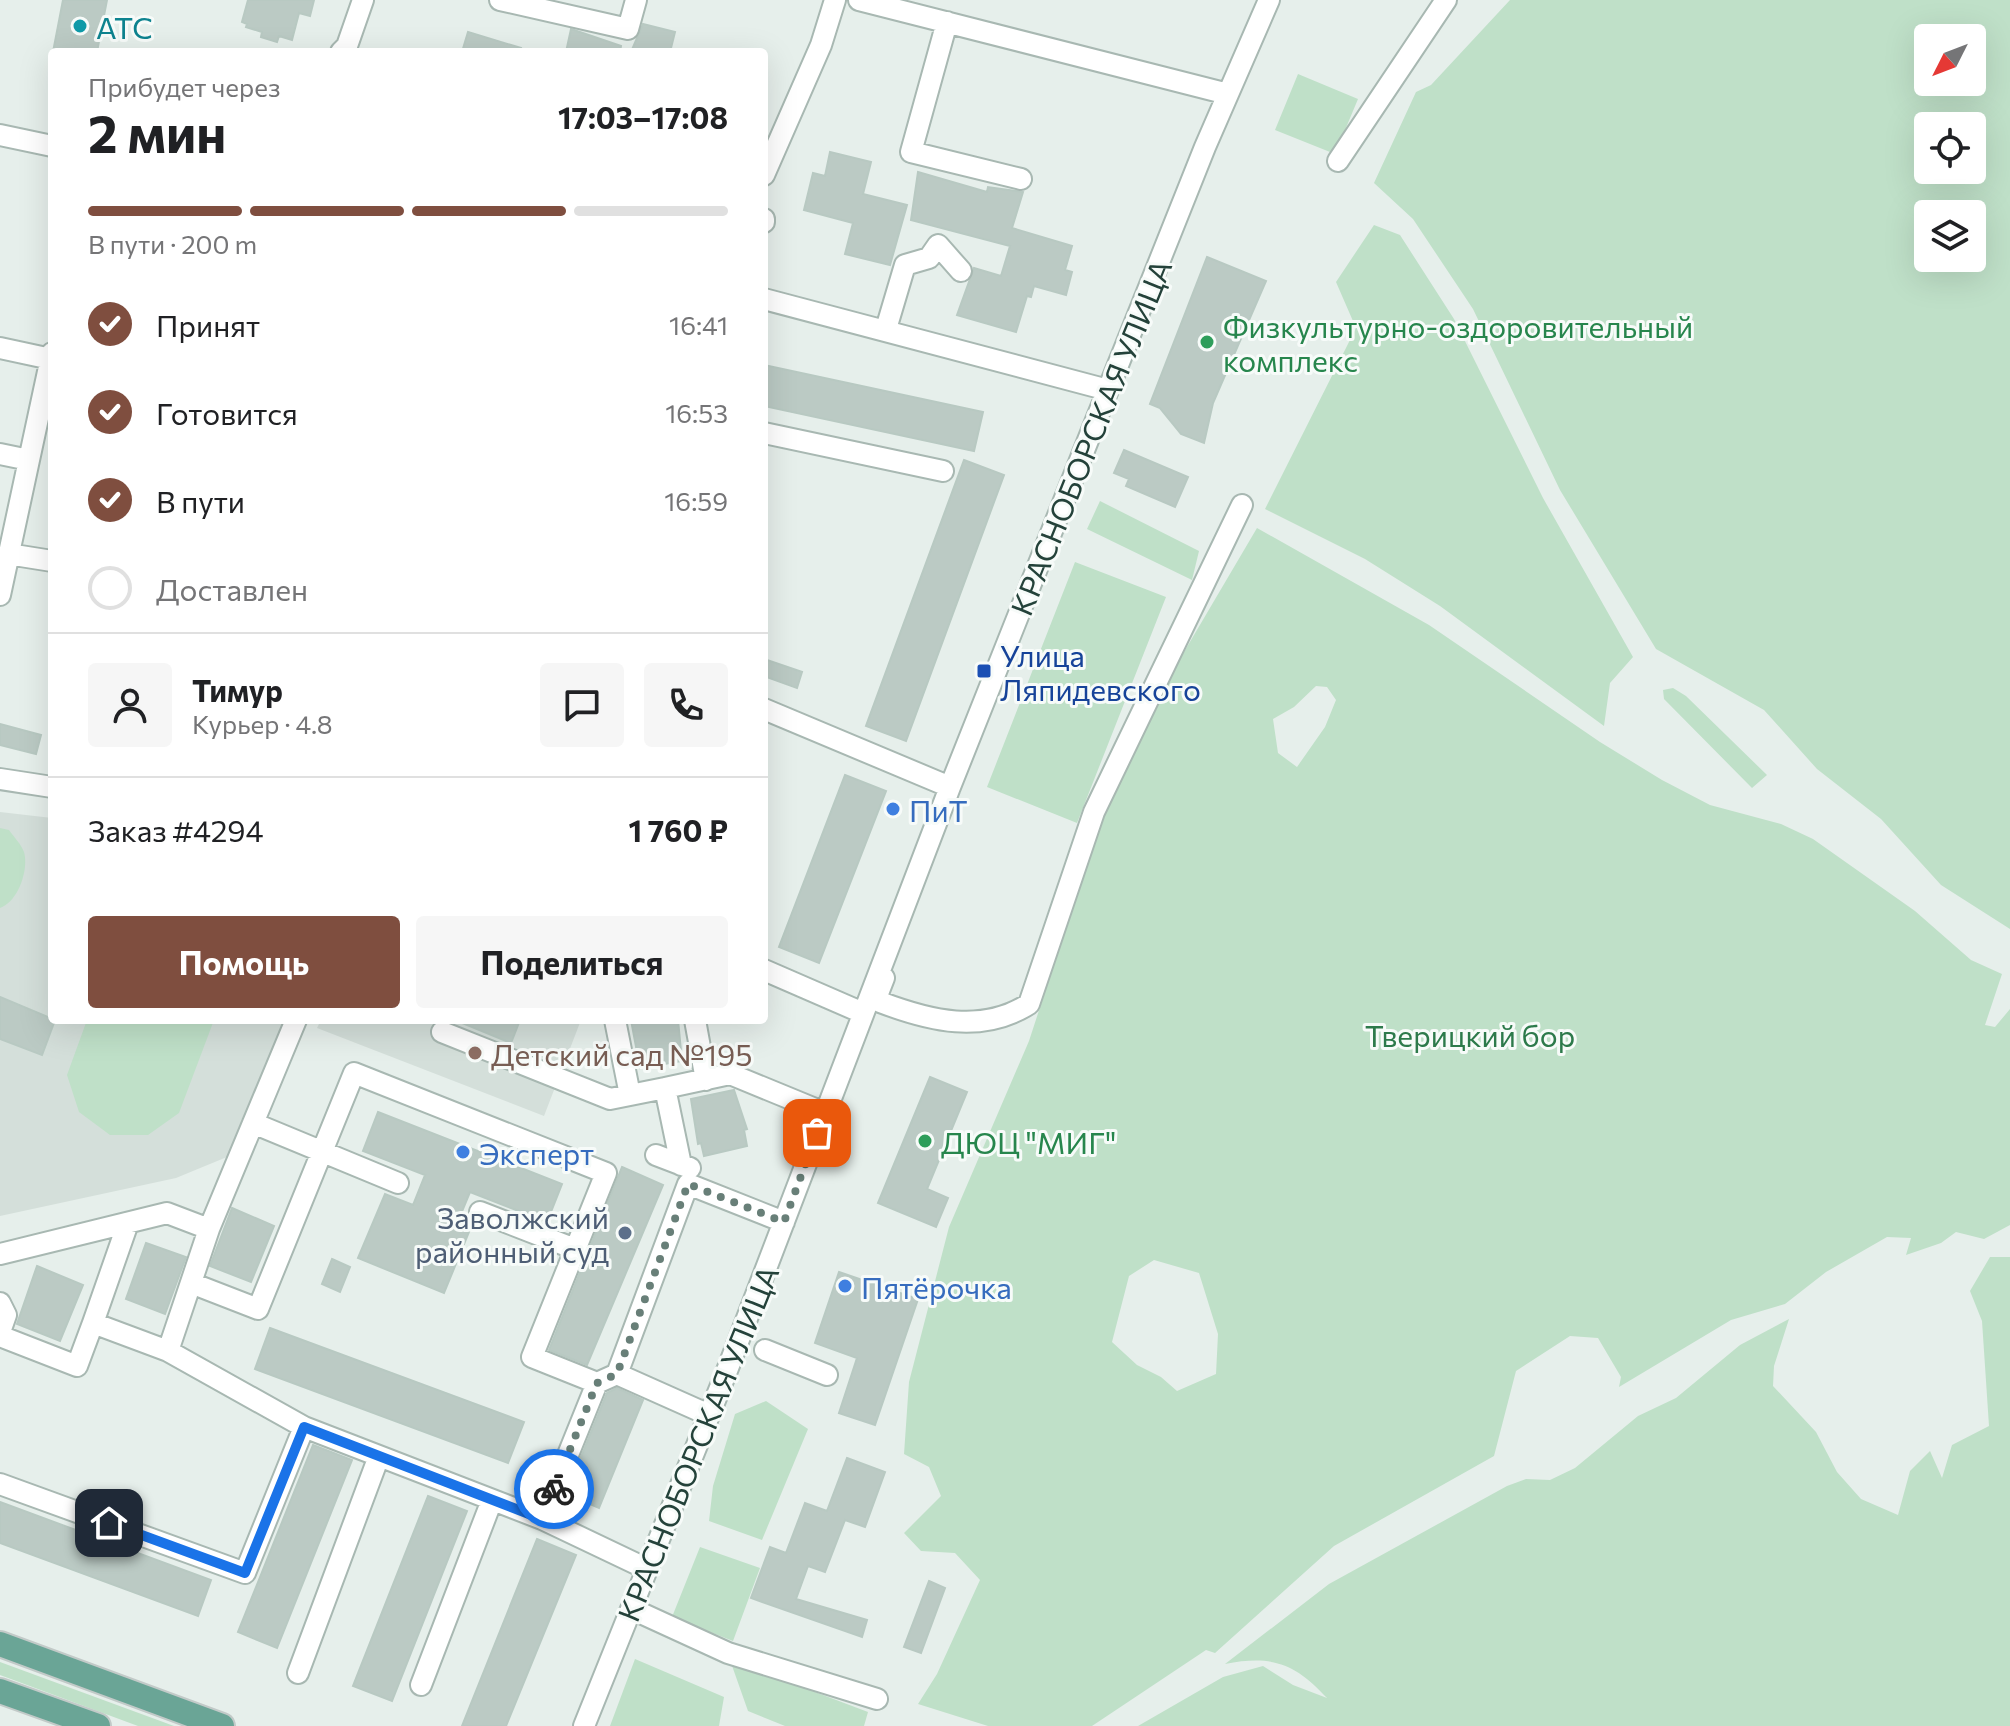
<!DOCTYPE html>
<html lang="ru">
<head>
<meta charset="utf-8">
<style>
  body { margin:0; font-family:Commissioner,sans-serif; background:#f6f6f6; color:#202124; height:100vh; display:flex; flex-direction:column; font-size:30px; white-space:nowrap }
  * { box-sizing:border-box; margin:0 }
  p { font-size:26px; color:#757577 }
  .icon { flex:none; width:44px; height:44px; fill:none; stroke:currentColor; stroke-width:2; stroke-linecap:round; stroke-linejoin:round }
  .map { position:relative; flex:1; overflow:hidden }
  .sheet { position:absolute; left:48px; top:48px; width:720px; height:976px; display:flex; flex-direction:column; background:#fff; border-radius:8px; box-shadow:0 8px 32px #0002 }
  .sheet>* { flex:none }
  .needle { width:52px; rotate:228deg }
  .buttons { position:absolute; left:1914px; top:24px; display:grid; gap:16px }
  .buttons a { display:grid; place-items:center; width:72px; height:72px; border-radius:8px; background:#fff; box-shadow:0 8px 32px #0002; font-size:40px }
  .pin { position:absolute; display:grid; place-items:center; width:68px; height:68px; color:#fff; margin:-34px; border-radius:16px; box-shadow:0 4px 12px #0006 }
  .courier { position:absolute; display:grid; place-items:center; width:80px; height:80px; margin:-40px; border:6px solid #1a73e8; border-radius:50%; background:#fff; color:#222; box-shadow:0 2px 10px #0007 }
  .head em { font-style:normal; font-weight:700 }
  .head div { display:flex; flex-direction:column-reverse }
  .head { display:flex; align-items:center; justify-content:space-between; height:136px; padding:0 40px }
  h1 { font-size:52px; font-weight:700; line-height:60px }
  .bar { display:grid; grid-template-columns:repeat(4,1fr); gap:12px 8px; align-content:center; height:96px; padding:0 40px }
  .bar i { height:10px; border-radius:6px; background:#e0e0e0 }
  .bar .selected { background:#7f4e3f }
  .bar p { grid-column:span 4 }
  .line { display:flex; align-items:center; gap:20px; padding:0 40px; border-top:2px solid #e0e0e0 }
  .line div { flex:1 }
  .round { display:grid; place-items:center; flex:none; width:84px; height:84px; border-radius:8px; background:#f6f6f6 }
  ol { padding:0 40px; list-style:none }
  li { display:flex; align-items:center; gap:24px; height:88px }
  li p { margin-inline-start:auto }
  li .icon { padding:8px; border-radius:50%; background:#7f4e3f; color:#fff; stroke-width:4 }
  li:last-child { color:#757577 }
  li i { width:44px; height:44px; border:4px solid #e0e0e0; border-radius:50% }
  .primary-button { display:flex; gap:16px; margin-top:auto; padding:16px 40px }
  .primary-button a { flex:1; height:92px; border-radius:8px; background:#7f4e3f; color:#fff; font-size:32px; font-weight:700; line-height:92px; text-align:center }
  .primary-button a+a { background:#f6f6f6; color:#202124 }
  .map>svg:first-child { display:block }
  .built { fill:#d4dfda }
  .green { fill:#bfe0c8; fill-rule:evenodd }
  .building { fill:#bbcac4; stroke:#b8c9c2; stroke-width:2 }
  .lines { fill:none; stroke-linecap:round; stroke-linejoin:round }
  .minor-casing { stroke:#a8b8b2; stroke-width:24 }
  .major-casing { stroke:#c2cac8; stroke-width:28 }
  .minor { stroke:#fff; stroke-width:20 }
  .major { stroke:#6aa596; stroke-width:24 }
  .done { stroke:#687f78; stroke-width:8; stroke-dasharray:0 14.4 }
  .route { stroke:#1a73e8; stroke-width:10 }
  .culture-dot { fill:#0f9aa8; stroke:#f7fbf9; stroke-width:3 }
  .leisure-dot { fill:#2e9e5b; stroke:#f7fbf9; stroke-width:3 }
  .transit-dot { fill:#1a4fb4; stroke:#f7fbf9; stroke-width:3 }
  .shop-dot { fill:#3f7fe0; stroke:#f7fbf9; stroke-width:3 }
  .education-dot { fill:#8d6e63; stroke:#f7fbf9; stroke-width:3 }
  .service-dot { fill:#5c6f8a; stroke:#f7fbf9; stroke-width:3 }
  .labels { text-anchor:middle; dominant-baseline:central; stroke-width:6; stroke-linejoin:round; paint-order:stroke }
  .culture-label { font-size:30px; fill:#0d838f; stroke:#f7fbf9; text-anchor:start }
  .leisure-label { font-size:30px; fill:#27864d; stroke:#f7fbf9; text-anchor:start }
  .street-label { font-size:30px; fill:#24423a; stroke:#f7fbf9 }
  .transit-label { font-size:30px; fill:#164399; stroke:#f7fbf9; text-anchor:start }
  .shop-label { font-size:30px; fill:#366cbe; stroke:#f7fbf9; text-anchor:start }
  .park-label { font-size:30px; fill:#2d7a4b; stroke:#f7fbf9 }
  .education-label { font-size:30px; fill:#785e54; stroke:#f7fbf9; text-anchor:start }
  .service-label { font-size:30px; fill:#4e5e75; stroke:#f7fbf9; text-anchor:end }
</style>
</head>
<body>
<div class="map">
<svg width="2010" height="1726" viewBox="0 0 2010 1726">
  <rect width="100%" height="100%" fill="#e6efeb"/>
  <path class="built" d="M0,812L52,818V1020H292L239,1152L176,1178L0,1216Z
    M321,1020H581L544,1116L317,1028Z"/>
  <path class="green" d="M1510,0H2010V929L1941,885L1881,819L1817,769L1764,710L1656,649L1560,490L1473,309L1413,219L1374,183L1416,92L1431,85ZM1928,38H1972V82H1928ZM1928,126H1972V170H1928ZM1928,214H1972V258H1928Z
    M1298,74L1358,99L1335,154L1275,130Z
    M1374,225L1400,235L1454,319L1543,498L1633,657L1610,683L1604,726L1440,606L1365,559L1265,509L1356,328L1336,282Z
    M1100,501L1199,551L1192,580L1087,529Z
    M1257,528L1429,625L1600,742L1662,780L1710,805L1781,824L1813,839L1915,911L1971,960L2002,974L1985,1025L1995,1027L2010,1009V1225L1984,1239L1956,1232L1941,1243L1906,1255L1911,1238L1887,1237L1826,1272L1785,1304L1731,1320L1619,1387L1621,1377L1598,1338L1570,1336L1516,1371L1494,1456L1334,1546L1215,1653L1206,1650L1092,1726H988L918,1704L937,1674L980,1580L955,1553L921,1551L904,1533L941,1496L929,1467L904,1454L909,1382L949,1227L1029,1041L1121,759ZM1316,686L1327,687L1336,700L1325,727L1297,767L1278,753L1273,719L1294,707ZM1154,1260L1199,1273L1218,1334L1216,1374L1177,1391L1161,1377L1137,1365L1112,1342L1129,1276Z
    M1075,562L1166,597L1077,823L987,787Z
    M1673,688L1686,696L1767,775L1752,788L1664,699L1663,690Z
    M0,828L9,830C14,837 21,844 24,852C29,870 18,902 0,908Z
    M87,1020H214L179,1113L148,1135H110L79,1112L67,1075Z
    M1990,1257H2010V1726H1138L1223,1677L1263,1666L1293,1685L1327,1698C1295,1663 1272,1655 1225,1664L1329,1584L1507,1486L1526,1479L1550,1480L1575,1468L1638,1416L1676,1398L1740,1345L1789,1319L1774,1366L1773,1386L1816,1432L1837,1472L1861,1499L1898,1515L1910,1471L1930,1451L1942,1478L1952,1445L1989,1426L1982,1321L1970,1291Z
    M766,1401L808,1429L762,1540L709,1521L713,1486L735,1414Z
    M700,1547L760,1568L733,1641L672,1617Z
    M635,1659L724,1697L719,1726H610Z
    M730,1660L868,1712L864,1726H785L748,1711Z
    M0,1662L174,1726H138L0,1675Z"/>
  <path class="building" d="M63,0H107L97,52H53Z
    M248,0H314L310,16L299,13L292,40L279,36L277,42L261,37L262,32L246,27L247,24L242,22Z
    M643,24L675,32L670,52H631Z
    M571,29L621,46L620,52H566Z
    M468,32L521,48L520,52H462Z
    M830,152L871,162L863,194L907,205L890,265L845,254L853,223L804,210L813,173L825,176Z
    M918,172L987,192L988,187L1023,192L1012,228L1072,246L1065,270L1072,272L1066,295L1034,286L1031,297L1027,296L1016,332L957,315L974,268L1001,276L1010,246L911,220Z
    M1207,257L1266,281L1213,403L1204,443L1181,434L1160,408L1150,404Z
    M764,365L983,412L974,451L764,406Z
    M1124,450L1188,477L1175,507L1126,486L1129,479L1114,473Z
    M964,460L1004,475L906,741L866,726Z
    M764,659L802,672L797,688L764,676Z
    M0,724L41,735L36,754L0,745Z
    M845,775L886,791L819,963L779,947Z
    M0,997L55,1020L42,1055L0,1039Z
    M455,1020H520L511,1043Z
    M631,1020H678L682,1061L640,1068Z
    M930,1077L967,1092L927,1189L948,1198L936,1227L878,1203Z
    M734,1090L747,1129L744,1130L747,1146L704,1156L701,1143L698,1144L691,1099Z
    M378,1112L562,1184L547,1222L470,1192L458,1221L471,1227L444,1293L358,1258L385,1194L413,1205L425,1175L363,1151Z
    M622,1167L663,1185L587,1365L549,1350Z
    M232,1208L274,1226L251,1282L210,1266Z
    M146,1243L186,1257L165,1314L126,1299Z
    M332,1259L350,1267L340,1292L322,1284Z
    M37,1266L83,1285L60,1341L17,1324Z
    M839,1272L918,1299L875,1425L839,1413L857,1358L815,1343Z
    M270,1328L524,1422L508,1463L255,1369Z
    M617,1388L643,1400L599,1508L566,1494L607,1393Z
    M313,1445L352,1460L277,1648L238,1632Z
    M847,1458L885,1472L865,1527L845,1520L825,1572L808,1566L796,1599L867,1620L862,1637L751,1598L770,1547L786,1553L805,1503L827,1511Z
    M428,1496L467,1511L392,1701L353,1686Z
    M0,1502L211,1580L198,1616L0,1543Z
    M537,1539L576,1555L506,1726H462Z
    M929,1581L945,1588L921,1653L904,1647Z"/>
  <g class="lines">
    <g class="minor-casing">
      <path id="minor" d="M500,0L628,29L636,0
        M859,0L1228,94
        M947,22L911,152L1021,179
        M341,52L347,46L363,0
        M0,135L52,146
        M1338,161L1446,0
        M764,175L821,45L835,0
        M764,219V222
        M764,299L1108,390
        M886,329L905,265L929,258L938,245L961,271
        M0,348L51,359
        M764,433L943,471
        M0,454L29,460
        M8,554L52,561
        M0,595L52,353
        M764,709L950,787
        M0,779L52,787
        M764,970L863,1013
        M884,978L877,996L880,1002C930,1021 982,1034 1029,1004L1094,812L1242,505
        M615,1020L630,1095
        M695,1020L706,1080
        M442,1032L610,1099L665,1088L681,1165
        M665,1088L730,1074L825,1113
        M253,1123L398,1183
        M656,1155L690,1168
        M480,1212L575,1249
        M128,1223L93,1323L168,1351
        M209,1229L296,1020
        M0,1254L167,1213L209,1229L168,1351L304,1427L542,1519L647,1569
        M191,1283L258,1309L354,1073L606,1173L532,1357L597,1383L617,1374L709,1415
        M0,1303L6,1315L0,1332
        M0,1336L77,1366L93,1323
        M765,1350L827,1375
        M617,1374L688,1184L784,1222
        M0,1484L245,1573L304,1427
        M542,1519L597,1383
        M632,1609L728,1653L877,1699
        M298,1673L379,1456
        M421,1685L492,1500
        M584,1726L728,1368L950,787L1108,390L1205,147L1269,0"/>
    </g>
    <g class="major-casing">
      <path id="major" d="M0,1644L222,1726
        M0,1691L98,1726"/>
    </g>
    <use href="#minor" class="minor"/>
    <use href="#major" class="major"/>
  </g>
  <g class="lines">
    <path class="done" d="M554,1489L597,1383L617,1374L688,1184L784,1222L817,1133"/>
    <path class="route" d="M109,1523L245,1573L304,1427L542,1519L554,1489"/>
  </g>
  <circle class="culture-dot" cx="80" cy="26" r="8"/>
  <g class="leisure-dot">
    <circle cx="1207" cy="342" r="8"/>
    <circle cx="925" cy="1141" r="8"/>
  </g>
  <rect class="transit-dot" x="976" y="663" width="16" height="16" rx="4"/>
  <g class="shop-dot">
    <circle cx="893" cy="809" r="8"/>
    <circle cx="463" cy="1152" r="8"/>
    <circle cx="845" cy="1286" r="8"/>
  </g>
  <circle class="education-dot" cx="475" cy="1053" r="8"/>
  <circle class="service-dot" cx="625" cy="1233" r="8"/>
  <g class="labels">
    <g class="culture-label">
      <text x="96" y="26">АТС</text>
    </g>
    <g class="leisure-label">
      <text x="1223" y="325">Физкультурно-оздоровительный<tspan x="1223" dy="34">комплекс</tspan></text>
      <text x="941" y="1141">ДЮЦ "МИГ"</text>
    </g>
    <g class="street-label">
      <text transform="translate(1090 437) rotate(-68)">КРАСНОБОРСКАЯ УЛИЦА</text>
      <text transform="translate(697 1443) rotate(-68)">КРАСНОБОРСКАЯ УЛИЦА</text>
    </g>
    <g class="transit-label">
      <text x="1000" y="654">Улица<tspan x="1000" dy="34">Ляпидевского</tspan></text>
    </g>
    <g class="shop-label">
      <text x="909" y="809">ПиТ</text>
      <text x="479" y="1152">Эксперт</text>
      <text x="861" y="1286">Пятёрочка</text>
    </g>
    <g class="park-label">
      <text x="1470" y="1034">Тверицкий бор</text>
    </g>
    <g class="education-label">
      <text x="491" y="1053">Детский сад №195</text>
    </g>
    <g class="service-label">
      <text x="609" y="1216">Заволжский<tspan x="609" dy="34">районный суд</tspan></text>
    </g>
  </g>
</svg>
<div class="buttons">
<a><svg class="needle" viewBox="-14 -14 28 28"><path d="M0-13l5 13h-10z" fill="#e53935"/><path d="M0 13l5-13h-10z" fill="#757577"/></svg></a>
<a><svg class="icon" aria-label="locate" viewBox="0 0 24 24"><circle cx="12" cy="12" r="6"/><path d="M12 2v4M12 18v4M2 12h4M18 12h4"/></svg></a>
<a><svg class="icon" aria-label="layers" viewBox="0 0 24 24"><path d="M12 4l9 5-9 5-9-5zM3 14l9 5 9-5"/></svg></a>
</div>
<div class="pin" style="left:817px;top:1133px;background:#ea580c"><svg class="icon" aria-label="bag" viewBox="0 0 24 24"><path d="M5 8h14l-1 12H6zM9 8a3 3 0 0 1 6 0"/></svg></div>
<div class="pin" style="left:109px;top:1523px;background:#1f2937"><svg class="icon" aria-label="home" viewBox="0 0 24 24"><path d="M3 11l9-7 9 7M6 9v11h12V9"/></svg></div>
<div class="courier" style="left:554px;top:1489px"><svg class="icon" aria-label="bike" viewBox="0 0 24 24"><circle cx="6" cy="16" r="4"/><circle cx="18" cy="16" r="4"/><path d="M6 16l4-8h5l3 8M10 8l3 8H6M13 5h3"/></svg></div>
<section class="sheet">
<div class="head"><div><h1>2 мин</h1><p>Прибудет через</p></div><em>17:03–17:08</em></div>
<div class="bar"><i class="selected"></i><i class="selected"></i><i class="selected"></i><i></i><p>В пути · 200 m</p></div>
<ol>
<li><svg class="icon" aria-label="check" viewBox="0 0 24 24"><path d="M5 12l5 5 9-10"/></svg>Принят<p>16:41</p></li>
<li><svg class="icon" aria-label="check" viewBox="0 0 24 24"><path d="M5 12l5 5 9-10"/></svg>Готовится<p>16:53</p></li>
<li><svg class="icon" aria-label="check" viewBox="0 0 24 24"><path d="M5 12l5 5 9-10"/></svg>В пути<p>16:59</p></li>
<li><i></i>Доставлен</li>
</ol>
<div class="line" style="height:144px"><a class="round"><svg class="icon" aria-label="person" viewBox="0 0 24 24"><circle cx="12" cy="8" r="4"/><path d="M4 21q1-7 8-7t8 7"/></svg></a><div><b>Тимур</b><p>Курьер · 4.8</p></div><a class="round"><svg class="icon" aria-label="chat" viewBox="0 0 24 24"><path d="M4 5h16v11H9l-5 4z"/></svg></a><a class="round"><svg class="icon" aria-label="phone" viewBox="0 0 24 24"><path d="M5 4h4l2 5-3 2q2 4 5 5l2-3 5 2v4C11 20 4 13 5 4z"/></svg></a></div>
<div class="line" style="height:104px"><div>Заказ #4294</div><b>1 760 ₽</b></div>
<div class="primary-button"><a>Помощь</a><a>Поделиться</a></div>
</section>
</div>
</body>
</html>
